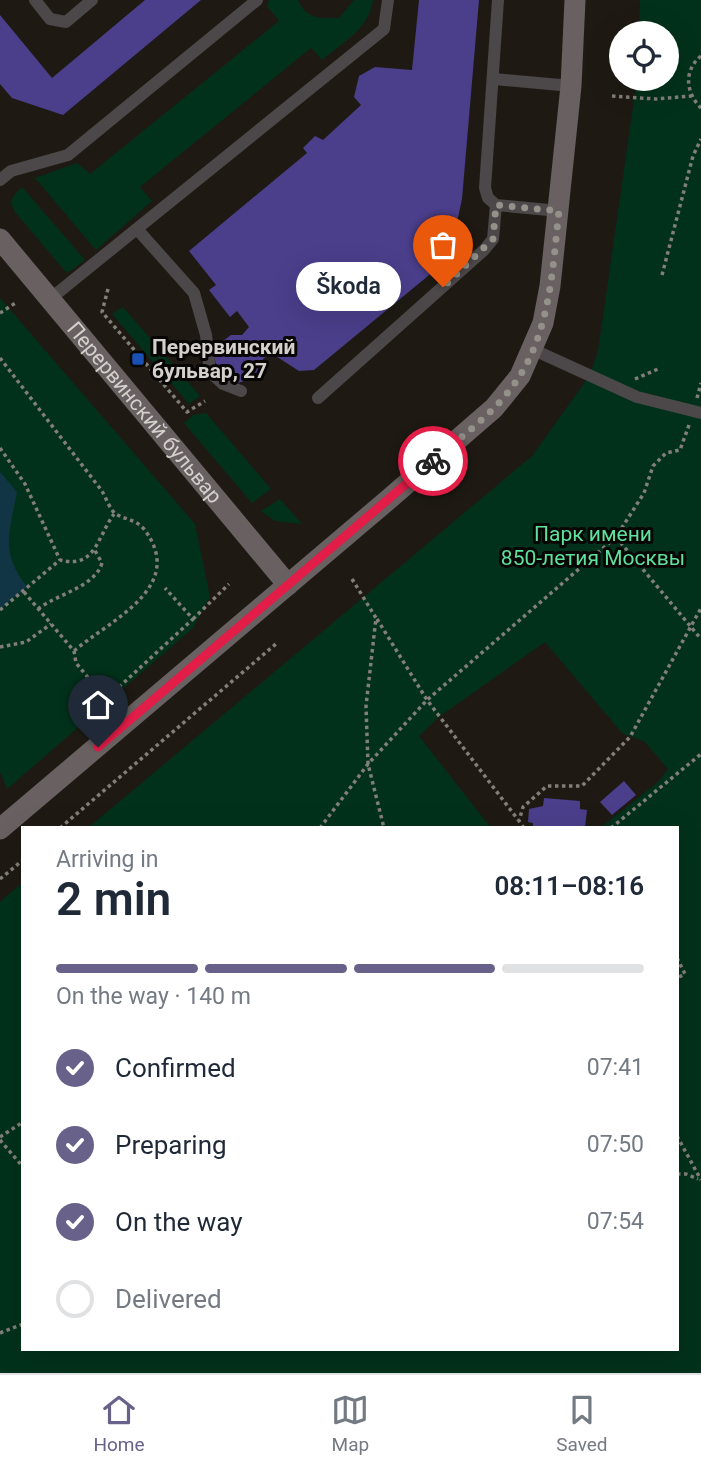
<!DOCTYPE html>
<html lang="en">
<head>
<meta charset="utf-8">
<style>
  body { margin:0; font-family:Roboto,sans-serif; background:#f6f6f7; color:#1f2937; height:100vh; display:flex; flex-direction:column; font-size:26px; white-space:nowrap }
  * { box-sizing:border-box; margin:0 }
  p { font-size:23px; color:#747a83 }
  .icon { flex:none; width:38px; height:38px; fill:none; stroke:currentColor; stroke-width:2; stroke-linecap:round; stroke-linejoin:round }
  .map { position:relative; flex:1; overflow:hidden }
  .panel { position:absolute; left:21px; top:826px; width:658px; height:525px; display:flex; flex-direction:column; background:#fff; border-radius:0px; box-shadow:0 7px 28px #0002 }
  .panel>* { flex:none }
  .tools { position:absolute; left:609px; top:21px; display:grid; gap:14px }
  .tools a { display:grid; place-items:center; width:70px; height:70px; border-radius:50%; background:#fff; box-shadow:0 7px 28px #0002; font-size:35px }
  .pin { position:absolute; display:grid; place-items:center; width:60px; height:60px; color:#fff; margin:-72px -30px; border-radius:50% 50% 50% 0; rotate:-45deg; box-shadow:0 0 7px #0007 }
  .pin .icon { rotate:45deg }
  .courier { position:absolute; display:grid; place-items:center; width:70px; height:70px; margin:-35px; border:5px solid #e11d48; border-radius:50%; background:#fff; color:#222; box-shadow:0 2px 9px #0007 }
  .bubble { position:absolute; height:49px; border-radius:24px; background:#fff; box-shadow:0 7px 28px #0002; font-size:23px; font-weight:600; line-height:49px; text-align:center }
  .overview em { font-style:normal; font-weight:600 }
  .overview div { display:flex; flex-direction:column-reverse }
  .overview { display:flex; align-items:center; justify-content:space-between; height:119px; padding:0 35px }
  h1 { font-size:46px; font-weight:600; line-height:52px }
  .bar { display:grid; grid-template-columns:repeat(4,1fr); gap:10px 7px; align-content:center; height:84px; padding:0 35px }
  .bar i { height:9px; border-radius:5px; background:#e0e1e3 }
  .bar .on { background:#68628b }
  .bar p { grid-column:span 4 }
  ol { padding:0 35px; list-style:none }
  li { display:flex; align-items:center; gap:21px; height:77px }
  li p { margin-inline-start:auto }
  li .icon { padding:7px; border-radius:50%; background:#68628b; color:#fff; stroke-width:4 }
  li:last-child { color:#747a83 }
  li i { width:38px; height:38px; border:4px solid #e0e1e3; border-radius:50% }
  .dock { display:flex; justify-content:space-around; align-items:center; height:98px; border-top:2px solid #e0e1e3; background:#fff; font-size:19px; color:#747a83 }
  .dock a { display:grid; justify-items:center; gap:4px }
  .dock .on { color:#68628b }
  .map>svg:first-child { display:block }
  .green { fill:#02311b }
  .water { fill:#123545 }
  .building { fill:#4b3e8b }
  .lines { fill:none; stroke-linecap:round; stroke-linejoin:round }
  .path { stroke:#827e78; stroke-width:3.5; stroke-dasharray:3.5 3.5; stroke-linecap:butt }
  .lane { stroke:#4c4748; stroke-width:12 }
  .secondary { stroke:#686061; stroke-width:21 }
  .done { stroke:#94918b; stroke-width:7; stroke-dasharray:0 12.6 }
  .route { stroke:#e11d48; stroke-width:9 }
  .transit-dot { fill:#1a4fb4; stroke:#070604; stroke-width:2.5 }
  .labels { text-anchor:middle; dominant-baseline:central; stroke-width:6; stroke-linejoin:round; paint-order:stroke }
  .poi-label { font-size:21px; font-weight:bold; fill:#d4d1cc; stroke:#070604; text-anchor:start }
  .street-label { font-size:21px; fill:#d4d1cc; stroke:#070604 }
  .park-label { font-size:21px; fill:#5de19c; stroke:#070604 }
</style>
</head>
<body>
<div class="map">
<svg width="701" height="1373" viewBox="0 0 701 1373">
  <rect width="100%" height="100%" fill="#1e1a13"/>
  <path class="green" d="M269,0H298C307,20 319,18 339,18L354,0H373C370,28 342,43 322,60L311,48L140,187L152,201L96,250L35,178L77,163L90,174L279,21L267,6Z
    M640,0H701V1373H0V902L23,882V1349H677V828H600L657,783L668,769L644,741L623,734L545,642L440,716L419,736L491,828H88L532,456L590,375L598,351L637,79H667V33H639Z
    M22,187L85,260L69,272L65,271L15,212C8,200 13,196 22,187Z
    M0,298L195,524L210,597L193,628L7,789L0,772Z
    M123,307L200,396L189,404L112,314Z
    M206,413L271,489L252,503L184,423L193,415Z
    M280,499L302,524L275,521L261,511Z"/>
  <path class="water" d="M0,472L17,492C9,534 0,552 27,587L0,609Z"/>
  <path class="building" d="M145,0H201L63,115L12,98L0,84V15L52,78Z
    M419,0H479L462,199L450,254L434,271L314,370L299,371L271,353L263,359L261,370L253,378L238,383L228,380L218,371L214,357L219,344L231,335H242L249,327L237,311L230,317L209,290L216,285L189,251L307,153L303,148L315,136L323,140L361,105L354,97L359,76L375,67L412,70Z
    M624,781L636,795L612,815L600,802Z
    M544,798L580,801V809L587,810L585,828H533V823L528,822L529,809L543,806Z"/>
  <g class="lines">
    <path class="path" d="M701,56C683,71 686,93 701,108
      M612,96L656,99L691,96
      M662,275L693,156L701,139
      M108,289L102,312L187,412L205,401
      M0,313L17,302
      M0,358L102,491C106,498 110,510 116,514C126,520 135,519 144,529C188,587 110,620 74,651
      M635,379L658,369
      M697,398L701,383
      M0,448L25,484L60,560
      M616,537L701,639
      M352,579L376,618L366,706L368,764L384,828
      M24,592L74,651L76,663L106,699L193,619L165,588
      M38,609C57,594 95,587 102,563L94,549
      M0,610L60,560C96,569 97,537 114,514
      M193,619L229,584
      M377,619L427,700L519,821
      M0,647L26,642L51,624
      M60,828L277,643
      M320,828L368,764L427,700L616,537L644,493L653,466L666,453L680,450L689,425
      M524,828L519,821L523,807L547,786H582L630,737L701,608
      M611,828L701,754
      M0,879L23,860
      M677,958L685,974L677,978
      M677,1136L701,1180
      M0,1137L23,1122
      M0,1140L23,1167
      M677,1174H686L698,1179
      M0,1333L23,1324"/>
    <path class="lane" d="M35,0L50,19L66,22L92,0
      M498,0L485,188L488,198L496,205L559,211
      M494,79L571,86
      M0,180L11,171L68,155L257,0
      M137,229L194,293L206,335L210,372L223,384L241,391
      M50,299L384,29L388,0
      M534,350L637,397L701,413
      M318,398L484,250L493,239L496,205"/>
    <g class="secondary">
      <path id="s1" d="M0,239L288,585"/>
      <path d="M0,829L389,499L494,408L520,376L543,323L550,286L571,86L575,0"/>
    </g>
  </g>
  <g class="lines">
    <path class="done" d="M433,461C458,439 488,418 509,391C550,340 552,273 559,211L496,205L493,239L443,287"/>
    <path class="route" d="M98,747L433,461"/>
  </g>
  <rect class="transit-dot" x="131" y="352" width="14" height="14" rx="3.5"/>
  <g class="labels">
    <g class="poi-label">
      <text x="152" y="347">Перервинский<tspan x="152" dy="24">бульвар, 27</tspan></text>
    </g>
    <g class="street-label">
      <text stroke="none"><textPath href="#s1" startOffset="226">Перервинский бульвар</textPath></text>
    </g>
    <g class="park-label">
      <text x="593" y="534">Парк имени<tspan x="593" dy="24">850-летия Москвы</tspan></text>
    </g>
  </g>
</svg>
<div class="tools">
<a><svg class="icon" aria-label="locate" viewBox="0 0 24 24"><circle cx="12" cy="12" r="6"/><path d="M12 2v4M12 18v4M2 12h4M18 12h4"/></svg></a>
</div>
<div class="pin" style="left:443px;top:287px;background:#ea580c"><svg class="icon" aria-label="bag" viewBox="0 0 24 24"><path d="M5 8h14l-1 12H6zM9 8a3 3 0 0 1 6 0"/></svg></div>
<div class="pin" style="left:98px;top:747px;background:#1f2937"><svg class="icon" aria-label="home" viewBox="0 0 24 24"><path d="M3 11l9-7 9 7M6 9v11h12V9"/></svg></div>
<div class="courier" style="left:433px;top:461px"><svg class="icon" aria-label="bike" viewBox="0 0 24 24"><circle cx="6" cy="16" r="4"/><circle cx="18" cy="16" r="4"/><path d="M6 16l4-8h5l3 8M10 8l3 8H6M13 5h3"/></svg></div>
<div class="bubble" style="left:296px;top:262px;width:105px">Škoda</div>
<section class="panel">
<div class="overview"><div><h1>2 min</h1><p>Arriving in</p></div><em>08:11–08:16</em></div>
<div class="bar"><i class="on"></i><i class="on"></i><i class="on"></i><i></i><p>On the way · 140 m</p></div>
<ol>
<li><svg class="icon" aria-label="check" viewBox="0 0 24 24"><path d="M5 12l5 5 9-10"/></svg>Confirmed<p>07:41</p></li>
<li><svg class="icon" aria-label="check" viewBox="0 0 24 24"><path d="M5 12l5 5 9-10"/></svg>Preparing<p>07:50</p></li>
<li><svg class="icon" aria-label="check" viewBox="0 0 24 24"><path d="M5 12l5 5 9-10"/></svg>On the way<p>07:54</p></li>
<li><i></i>Delivered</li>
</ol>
</section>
</div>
<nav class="dock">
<a class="on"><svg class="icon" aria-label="home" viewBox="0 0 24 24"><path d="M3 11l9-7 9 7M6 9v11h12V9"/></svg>Home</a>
<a><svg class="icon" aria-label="map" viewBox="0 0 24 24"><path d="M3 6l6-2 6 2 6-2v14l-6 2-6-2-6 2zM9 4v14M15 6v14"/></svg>Map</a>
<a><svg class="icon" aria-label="saved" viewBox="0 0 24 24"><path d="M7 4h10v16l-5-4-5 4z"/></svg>Saved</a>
</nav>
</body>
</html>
